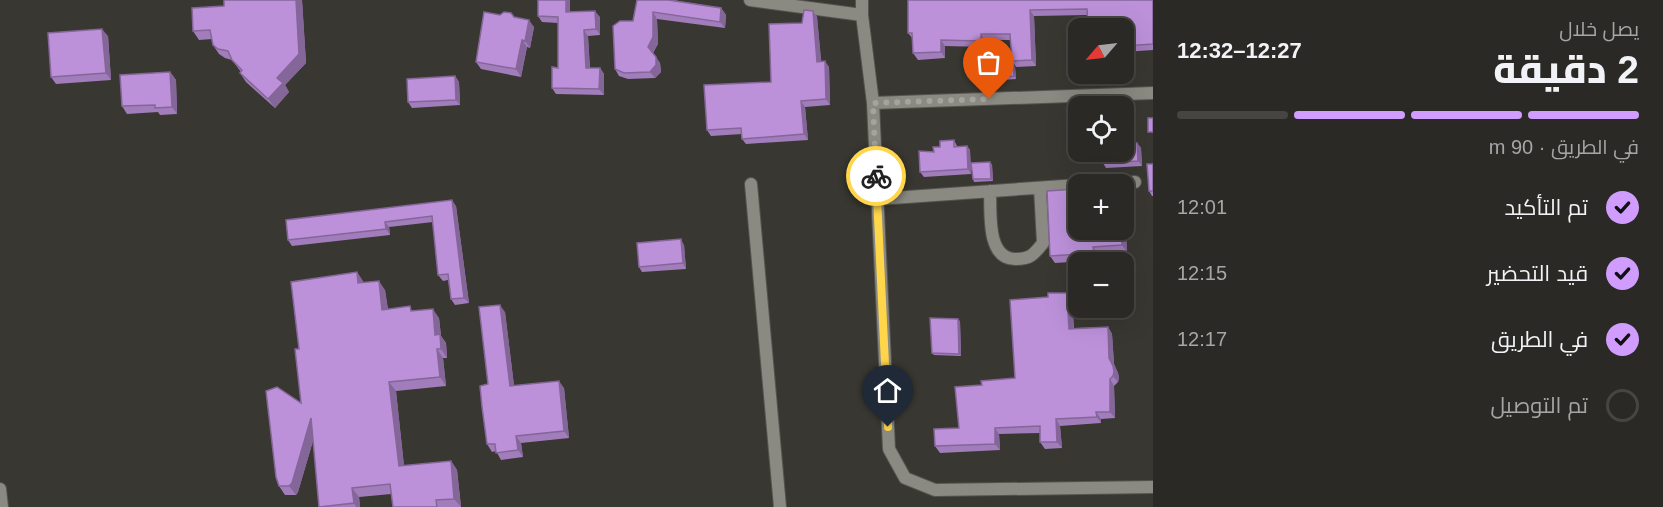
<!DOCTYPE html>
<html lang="ar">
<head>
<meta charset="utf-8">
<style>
  body { margin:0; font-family:Helvetica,Cairo,sans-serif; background:#33312d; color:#f1f3f6; direction:rtl; height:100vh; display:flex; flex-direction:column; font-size:22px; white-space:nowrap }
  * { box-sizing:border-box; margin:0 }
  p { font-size:20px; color:#a6a6a7 }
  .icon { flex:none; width:33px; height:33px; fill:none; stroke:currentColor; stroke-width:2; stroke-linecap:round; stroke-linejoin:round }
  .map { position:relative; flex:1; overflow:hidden; direction:ltr }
  .sheet { display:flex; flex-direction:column; background:#2b2925; width:510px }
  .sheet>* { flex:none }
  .needle { width:39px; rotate:242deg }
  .fabs { position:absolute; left:1068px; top:18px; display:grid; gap:12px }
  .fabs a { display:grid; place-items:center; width:66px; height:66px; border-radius:12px; background:#2b2925; box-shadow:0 6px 24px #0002,0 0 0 2px #474542; font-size:30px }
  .pin { position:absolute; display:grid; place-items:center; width:51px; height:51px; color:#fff; margin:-62px -26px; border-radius:50% 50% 50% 0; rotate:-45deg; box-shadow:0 0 6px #0007 }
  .pin .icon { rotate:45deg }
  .courier { position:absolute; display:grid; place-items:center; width:60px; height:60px; margin:-30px; border:4px solid #ffd54a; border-radius:50%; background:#fff; color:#222; box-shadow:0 2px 8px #0007 }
  .summary em { font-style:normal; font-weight:800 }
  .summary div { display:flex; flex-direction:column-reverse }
  .summary { display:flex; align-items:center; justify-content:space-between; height:102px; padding:0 24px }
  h1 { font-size:39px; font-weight:800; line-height:45px }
  .bar { display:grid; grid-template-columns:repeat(4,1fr); gap:9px 6px; align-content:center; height:72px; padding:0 24px }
  .bar i { height:8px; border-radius:4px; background:#474542 }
  .bar .active { background:#d09dff }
  .bar p { grid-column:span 4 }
  ol { padding:0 24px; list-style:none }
  li { display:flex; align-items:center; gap:18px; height:66px }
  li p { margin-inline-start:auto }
  li .icon { padding:6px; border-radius:50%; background:#d09dff; color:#111; stroke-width:4 }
  li:last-child { color:#a6a6a7 }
  li i { width:33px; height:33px; border:3px solid #474542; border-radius:50% }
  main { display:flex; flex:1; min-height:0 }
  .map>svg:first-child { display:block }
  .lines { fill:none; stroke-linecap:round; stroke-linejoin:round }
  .minor-casing { stroke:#55544f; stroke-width:14 }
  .minor { stroke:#8a8982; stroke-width:12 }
  .wall { fill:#a27dbb }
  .shaded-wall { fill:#846699 }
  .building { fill:#bc91da; stroke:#846699; stroke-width:1.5 }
  .done { stroke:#a4a39e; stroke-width:6; stroke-dasharray:0 10.8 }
  .route { stroke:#ffd54a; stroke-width:8 }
</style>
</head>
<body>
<main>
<section class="sheet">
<div class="summary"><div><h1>2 دقيقة</h1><p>يصل خلال</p></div><em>12:27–12:32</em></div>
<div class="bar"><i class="active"></i><i class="active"></i><i class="active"></i><i></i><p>في الطريق · 90 m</p></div>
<ol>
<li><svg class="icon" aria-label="check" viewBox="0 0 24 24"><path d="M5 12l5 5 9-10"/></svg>تم التأكيد<p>12:01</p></li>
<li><svg class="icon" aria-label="check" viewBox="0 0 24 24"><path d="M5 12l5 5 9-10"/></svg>قيد التحضير<p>12:15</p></li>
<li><svg class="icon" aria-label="check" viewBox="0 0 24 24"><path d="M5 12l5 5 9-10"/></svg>في الطريق<p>12:17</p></li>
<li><i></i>تم التوصيل</li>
</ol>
</section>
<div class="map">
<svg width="1153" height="507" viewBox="0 0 1153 507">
  <rect width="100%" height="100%" fill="#393731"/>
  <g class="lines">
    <g class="minor-casing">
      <path id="minor" d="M750,0L862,15
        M862,0V15L873,103L889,449L905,478L935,490L1153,487
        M873,103L1153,93
        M751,184L780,507
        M1092,184L1135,182
        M990,191C991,212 986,260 1016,259C1031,259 1034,254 1043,243L1040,188
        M878,199L1078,185
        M0,489L2,507"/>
    </g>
    <use href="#minor" class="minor"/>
  </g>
  <path class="wall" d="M224,0H302L306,63L285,85L289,92L275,108L246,82L240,73L241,72L232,60L225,58L219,54L213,45L212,39L199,40L193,31L224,6Z
    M570,0V12L600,17V35L588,36L590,68H600L604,74V95L556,94L552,88L558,68V23L542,22L538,16Z
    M637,0H673L721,8L726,15L725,28L657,19L658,44L653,53L660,63L661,72L655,78L628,79L619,76L615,69L633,21Z
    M908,0H1153V50L1124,52V28L1087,15L1034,16L1036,66L1016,67L1012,61L1011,40H985V47L945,46V58L918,60L913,53V39L908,33Z
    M813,11L817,17L821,62L829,67L830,105L805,107L808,140L746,144L742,139V134L711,136L707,130L771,82L802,23Z
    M514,17L534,27L530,48L527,47L521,77L481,69L476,62Z
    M108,36L111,80L56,84L51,77Z
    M1015,67L1016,79L975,82L973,80Z
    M170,72L176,80L177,114L160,115L158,112L127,114L122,106Z
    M455,76L459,82L460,105L412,108L408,102Z
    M954,140L957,146H967L970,150L971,174L924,177L920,172L934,152L940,147Z
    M1137,143L1141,148L1142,166L1106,168L1103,163Z
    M990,162L992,165L993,181L974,182L973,179Z
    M1153,164V196H1152L1149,191Z
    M456,206L469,303L455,305L451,299L448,280L443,281L438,275L433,222L389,227L390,235L292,246L288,240Z
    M1078,230L1126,235L1127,252L1098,254L1099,260L1055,263L1050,256Z
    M684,245L686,269L642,272L639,267Z
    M357,272L363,282L385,290L388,309L413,311L439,318L441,336L446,343L447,358H443L446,386L396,391L404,466L451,461L457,470L461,507H393L391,494L359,497L360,507H319L313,441L298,492L296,495H285L279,486L301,403L299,349Z
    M1072,299L1074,328L1108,327L1112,334L1114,364L1118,373L1119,378L1118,382L1114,386L1115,418L1101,419V423L1060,426L1062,448L1045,449L1040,442V433L999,434L1000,450L940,453L935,446L959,428L982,385L1015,378Z
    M505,312L514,386L564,388L569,438L521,443L523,457L501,460L496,451L492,452L487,444L488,384Z
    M960,321L961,356L934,355L932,353Z"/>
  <path class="shaded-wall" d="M296,0H302L306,63L285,85L289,92L275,108L268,99L277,78Z
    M566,0H570V18L566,12Z
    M721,8L726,15L725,28L720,22Z
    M1030,10L1034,16L1036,66L1032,60Z
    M595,11L600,17V35L596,29Z
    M813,11L817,17L822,68L817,62Z
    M653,12L657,19L658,44L652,53L648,47Z
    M529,20L534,27L530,48L525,41Z
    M102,29L108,36L111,80L106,73Z
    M584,30L588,36L590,74L586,68Z
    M981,34L985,40V47L981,41Z
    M522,40L527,47L521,77L516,69Z
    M941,40L945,46V58L941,52Z
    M656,57L660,63L661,72L655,78L650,72Z
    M825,61L829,67L830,105L826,99Z
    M1013,64L1015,67L1016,79L1014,76Z
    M600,68L604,74V95L599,89Z
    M170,72L176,80L177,114L172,107Z
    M455,76L459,82L460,105L456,100Z
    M801,101L805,107L808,140L804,134Z
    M1137,143L1141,148L1142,166L1138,161Z
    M967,146L970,150L971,174L968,169Z
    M990,162L992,165L993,181L991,179Z
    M452,200L456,206L469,303L464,298Z
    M385,222L389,227L390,235L386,229Z
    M1121,230H1122L1126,235L1127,252L1122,245Z
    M681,239L684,245L686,269L683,263Z
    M1093,247L1098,254L1099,260L1094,253Z
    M357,272L363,281L365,292L358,283Z
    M379,281L385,290L389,319L382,310Z
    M1067,293L1072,299L1074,335L1069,329Z
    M500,305L505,312L515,393L510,386Z
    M433,309L439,318L441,336L446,343L447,358L441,349L435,335Z
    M958,319L960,321L961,356L959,354Z
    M1108,327L1112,334L1114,364L1118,373L1119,378L1118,382L1113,376L1109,358Z
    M437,349L443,358L446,386L440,377Z
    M1110,379L1114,386L1115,418L1110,412Z
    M559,381L564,388L569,438L564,431Z
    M389,382L396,391L405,475L399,466Z
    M1096,412L1101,419V423L1097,417Z
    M311,418L317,427L298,492L296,495L289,486Z
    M1056,419L1060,426L1062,448L1057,442Z
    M995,428L999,434L1000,450L995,444Z
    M516,436L521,443L523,457L518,450Z
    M451,461L457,470L461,507L454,499Z
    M352,488L359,497L360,507H356L354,503Z"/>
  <path class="building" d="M224,0H296L299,54L277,78L283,83L268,99L240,73L242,70L232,60L228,51L218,49L213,45L210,30L193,31L192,8L224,6Z
    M538,0H566V12L595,11L596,29L584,30L586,68H600L599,89L552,88V67L558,68V17L538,16Z
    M637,0H668L721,8L720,22L653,12V37L648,47L656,57V65L650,72L624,73L615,69L613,26L620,21H633Z
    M908,0H1153V44L1124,46V28H1088L1087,9L1030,10L1032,60L1012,61L1010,34H981V41L941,40V52L913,53L912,33H908Z
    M804,10L813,11L817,62L825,61L826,99L801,101L804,134L742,139L741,128L707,130L704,85L771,82L769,24L802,23Z
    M484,12L500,15L504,12L511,13L514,17L529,20L525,41L522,40L516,69L476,62Z
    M102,29L106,73L51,77L48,33Z
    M1013,64L1014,76L973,80L972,66Z
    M170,72L172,107L155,108V105L122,106L120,75Z
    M455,76L456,100L408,102L407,79Z
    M1148,118H1153V132H1148Z
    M954,140V147L967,146L968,169L920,172L919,151L934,152L933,147H940V141Z
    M1137,143L1138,161L1103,163L1102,152H1124V144Z
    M990,162L991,179H973L971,163Z
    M1147,164H1153V191H1149Z
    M1078,189V230H1121L1122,245L1093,247L1094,253L1050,256L1047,191Z
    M452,200L464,298L451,299L448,274L438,275L432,216L385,222L386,229L288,240L286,220Z
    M681,239L683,263L639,267L637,243Z
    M357,272L358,283L379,281L382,310L410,306L411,311L433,309L435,335L440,334L441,349H437L440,377L389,382L399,466L451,461L454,499L436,500L437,507H393L390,484L352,488L354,503L319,507L311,418L292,483L289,486H279L276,477L266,391L277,387L301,403L295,349H299L291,282Z
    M1048,293H1067L1069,329L1108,327L1109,358L1113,366L1114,372L1113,376L1110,379V412H1096L1097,417L1056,419L1057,442H1040V426L995,428V444L935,446L934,429L959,428L955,387L982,385L981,381L1015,378L1010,300L1048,297Z
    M500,305L510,386L559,381L564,431L516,436L518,450L496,453L495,444H487L482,407L480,386L488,384L479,307Z
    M930,318L958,319L959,354L932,353Z"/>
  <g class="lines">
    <path class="done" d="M876,176L873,103L989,99"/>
    <path class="route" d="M876,176L888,427"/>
  </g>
</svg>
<div class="fabs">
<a><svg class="needle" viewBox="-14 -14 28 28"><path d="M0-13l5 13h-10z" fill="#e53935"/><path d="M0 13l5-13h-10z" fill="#a6a6a7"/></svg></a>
<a><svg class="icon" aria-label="locate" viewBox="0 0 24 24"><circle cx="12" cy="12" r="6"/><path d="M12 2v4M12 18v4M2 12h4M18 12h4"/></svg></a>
<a>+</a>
<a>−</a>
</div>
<div class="pin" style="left:989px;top:99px;background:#ea580c"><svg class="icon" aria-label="bag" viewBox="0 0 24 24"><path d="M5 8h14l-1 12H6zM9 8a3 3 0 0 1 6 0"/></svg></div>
<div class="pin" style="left:888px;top:427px;background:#1f2937"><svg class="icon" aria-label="home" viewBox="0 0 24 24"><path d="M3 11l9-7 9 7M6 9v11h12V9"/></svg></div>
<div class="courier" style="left:876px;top:176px"><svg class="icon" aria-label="bike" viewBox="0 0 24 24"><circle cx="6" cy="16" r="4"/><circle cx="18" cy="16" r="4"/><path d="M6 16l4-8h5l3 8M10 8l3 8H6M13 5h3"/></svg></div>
</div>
</main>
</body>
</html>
